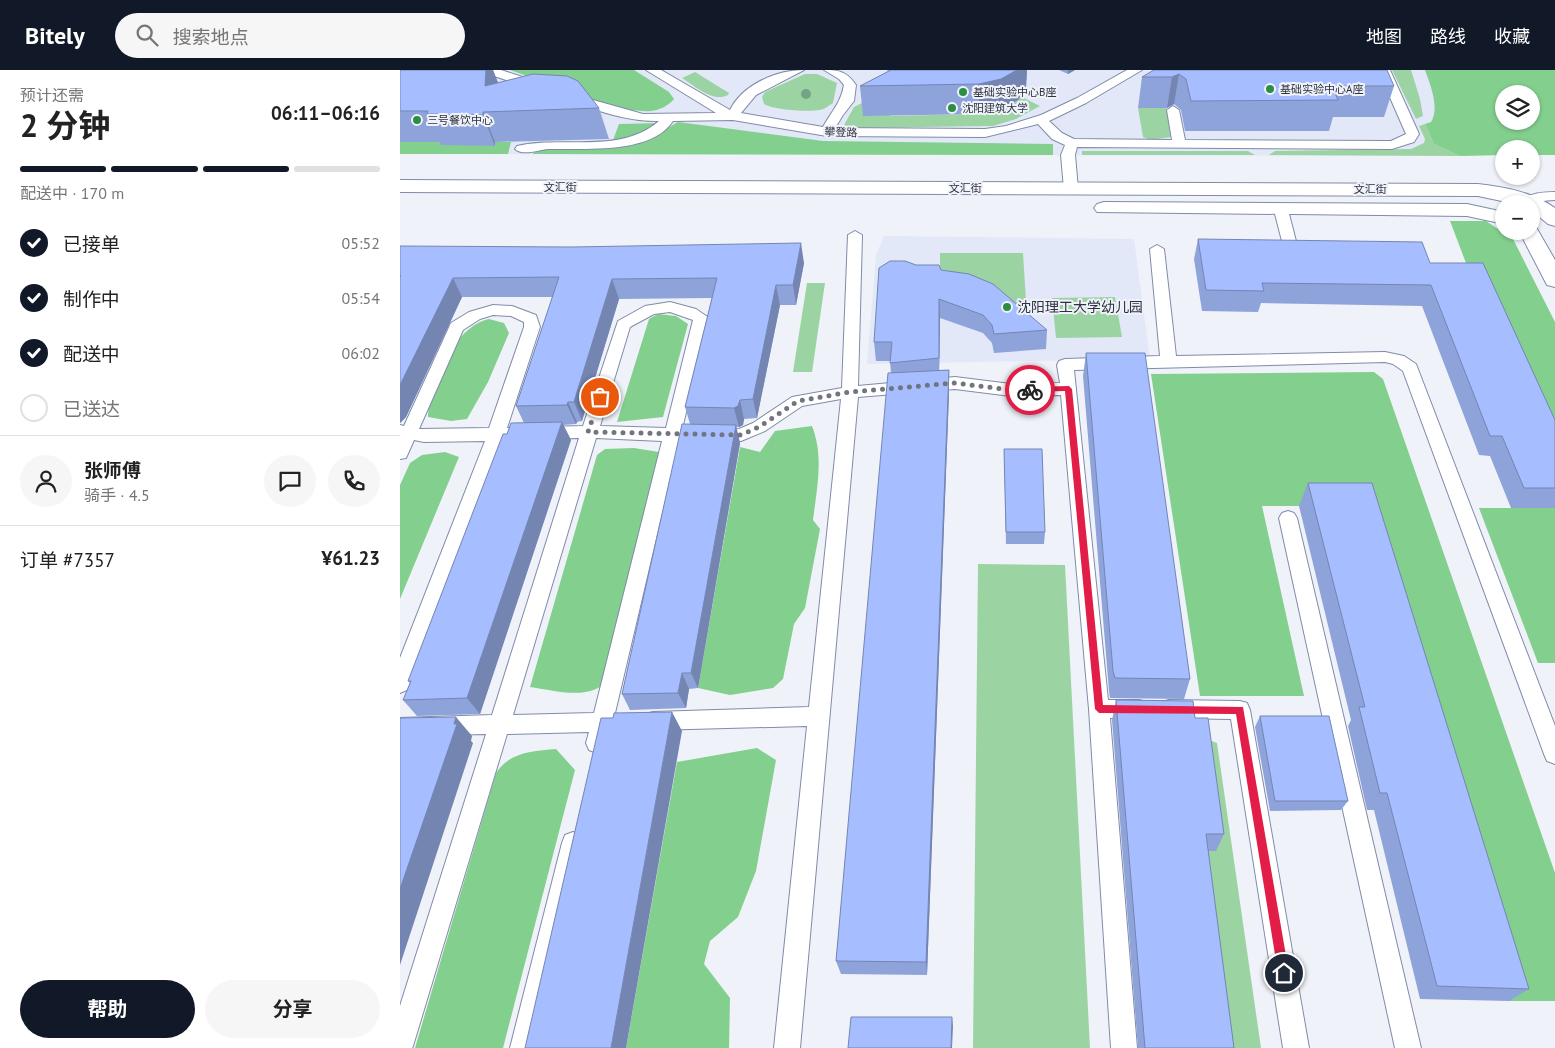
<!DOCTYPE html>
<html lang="zh">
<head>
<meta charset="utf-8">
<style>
  body { margin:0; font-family:"PT Sans","Noto Sans SC",sans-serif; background:#f6f6f6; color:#222; height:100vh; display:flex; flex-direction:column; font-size:19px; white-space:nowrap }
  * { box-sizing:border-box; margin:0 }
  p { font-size:16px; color:#767676 }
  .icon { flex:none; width:28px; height:28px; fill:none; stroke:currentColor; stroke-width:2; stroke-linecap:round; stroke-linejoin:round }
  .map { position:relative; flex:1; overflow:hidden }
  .sheet { display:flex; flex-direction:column; background:#fff; width:400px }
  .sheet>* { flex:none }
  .controls { position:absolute; left:1095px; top:15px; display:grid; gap:10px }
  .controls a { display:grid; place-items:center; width:45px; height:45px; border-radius:50%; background:#fff; box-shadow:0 1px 4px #0004; font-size:25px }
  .pin { position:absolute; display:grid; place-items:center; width:42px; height:42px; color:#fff; margin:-21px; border:2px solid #fff; border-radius:50%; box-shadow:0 1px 5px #0007 }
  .courier { position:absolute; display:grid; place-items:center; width:50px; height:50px; margin:-25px; border:4px solid #e11d48; border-radius:50%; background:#fff; color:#222; box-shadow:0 1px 6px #0007 }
  .headline em { font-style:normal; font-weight:700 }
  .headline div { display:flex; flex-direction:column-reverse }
  .headline { display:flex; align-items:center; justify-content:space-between; height:85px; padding:0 20px }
  h1 { font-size:32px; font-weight:700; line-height:38px }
  .bar { display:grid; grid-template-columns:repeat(4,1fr); gap:8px 5px; align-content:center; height:60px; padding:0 20px }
  .bar i { height:6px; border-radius:4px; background:#e0e0e0 }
  .bar .current { background:#111827 }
  .bar p { grid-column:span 4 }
  .line { display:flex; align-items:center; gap:12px; padding:0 20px; border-top:1px solid #e0e0e0 }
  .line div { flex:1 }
  .round { display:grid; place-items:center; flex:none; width:52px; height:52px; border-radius:26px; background:#f6f6f6 }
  ol { padding:0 20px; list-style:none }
  li { display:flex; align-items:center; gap:15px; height:55px }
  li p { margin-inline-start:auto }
  li .icon { padding:5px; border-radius:50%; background:#111827; color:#fff; stroke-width:4 }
  li:last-child { color:#767676 }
  li i { width:28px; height:28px; border:2px solid #e0e0e0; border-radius:50% }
  .button { display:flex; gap:10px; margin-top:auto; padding:10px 20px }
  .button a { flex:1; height:58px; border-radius:30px; background:#111827; color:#fff; font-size:20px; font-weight:700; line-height:58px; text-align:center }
  .button a+a { background:#f6f6f6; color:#222 }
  header { display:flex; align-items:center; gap:30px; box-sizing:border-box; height:70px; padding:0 25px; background:#111827; color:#fff }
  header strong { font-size:24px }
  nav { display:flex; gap:28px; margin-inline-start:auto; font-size:18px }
  .search { width:350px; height:45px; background:#f6f6f6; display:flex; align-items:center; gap:12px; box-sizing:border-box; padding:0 18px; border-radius:28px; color:#767676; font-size:19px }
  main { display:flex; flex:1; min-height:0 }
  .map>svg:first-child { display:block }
  .built { fill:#e2e8f8; fill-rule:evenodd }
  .green { fill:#9cd3a2 }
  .forest { fill:#83cf8d; fill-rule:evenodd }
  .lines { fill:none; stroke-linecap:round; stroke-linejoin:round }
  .service-casing { stroke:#808ba9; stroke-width:2 }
  .tertiary-casing { stroke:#808ba9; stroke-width:2 }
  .service { fill:#fff; fill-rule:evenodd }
  .tertiary { fill:#fff; fill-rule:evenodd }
  .tree { fill:#74a386 }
  .wall { fill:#8fa3db }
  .shaded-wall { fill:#7485b2 }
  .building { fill:#a6beff; stroke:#7485b2 }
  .route { fill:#e11d48 }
  .done { stroke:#727580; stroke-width:5; stroke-dasharray:0 9 }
  .poi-dot { fill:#2c8e42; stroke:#eff2f9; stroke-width:2 }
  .labels { text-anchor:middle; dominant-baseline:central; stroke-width:4; stroke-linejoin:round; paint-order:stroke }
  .far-poi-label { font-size:11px; fill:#2e323f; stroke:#eff2f9; text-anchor:start }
  .far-street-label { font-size:11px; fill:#2e323f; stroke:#eff2f9 }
  .poi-label { font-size:14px; fill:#2e323f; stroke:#eff2f9; text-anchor:start }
</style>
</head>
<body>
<header>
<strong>Bitely</strong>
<div class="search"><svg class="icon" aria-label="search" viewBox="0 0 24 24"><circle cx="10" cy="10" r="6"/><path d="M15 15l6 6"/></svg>搜索地点</div>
<nav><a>地图</a><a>路线</a><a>收藏</a></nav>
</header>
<main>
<section class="sheet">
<div class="headline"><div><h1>2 分钟</h1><p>预计还需</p></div><em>06:11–06:16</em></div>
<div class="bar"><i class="current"></i><i class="current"></i><i class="current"></i><i></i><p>配送中 · 170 m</p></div>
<ol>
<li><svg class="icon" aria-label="check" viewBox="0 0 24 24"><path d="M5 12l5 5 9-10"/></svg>已接单<p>05:52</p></li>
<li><svg class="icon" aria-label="check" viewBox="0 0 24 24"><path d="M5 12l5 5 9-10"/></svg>制作中<p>05:54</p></li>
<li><svg class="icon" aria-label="check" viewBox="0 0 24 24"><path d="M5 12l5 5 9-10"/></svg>配送中<p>06:02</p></li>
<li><i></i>已送达</li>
</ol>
<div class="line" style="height:90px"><a class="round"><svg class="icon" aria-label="person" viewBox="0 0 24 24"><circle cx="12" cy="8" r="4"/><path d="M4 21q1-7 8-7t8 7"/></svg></a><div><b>张师傅</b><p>骑手 · 4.5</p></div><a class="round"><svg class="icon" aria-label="chat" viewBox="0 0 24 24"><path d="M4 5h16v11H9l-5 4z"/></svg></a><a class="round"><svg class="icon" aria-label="phone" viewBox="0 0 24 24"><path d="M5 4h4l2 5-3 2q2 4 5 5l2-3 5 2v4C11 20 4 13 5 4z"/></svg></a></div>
<div class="line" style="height:65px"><div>订单 #7357</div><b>¥61.23</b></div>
<div class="button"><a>帮助</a><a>分享</a></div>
</section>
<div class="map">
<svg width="1155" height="978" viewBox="0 0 1155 978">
  <rect width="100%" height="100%" fill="#eff2f9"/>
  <path class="built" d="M0,0H1155V85H1131V79H1104V85L1047,86L0,84ZM1104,24H1131V51H1104Z
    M484,166L734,169L750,289L467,294L476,185Z"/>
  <path class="green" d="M992,0H1011L1020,29L1023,46L1016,49Z
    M295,2L329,23L328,25C313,33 295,16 282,8Z
    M405,4H417L437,13L433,33C428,36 424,40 419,40C408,42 373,40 364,34L362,27L365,22Z
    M620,26L640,36L616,49L593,56L448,58L444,55L454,37L474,27L478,39L491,46L579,44L601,39Z
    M738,38H766L771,67L750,70L743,67Z
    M1025,54L1034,74L1060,86L869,85L875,81L1011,79L1024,73L1025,69L1019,56Z
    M682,81H848L855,85H682Z
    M540,183H623L628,263L540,213Z
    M407,213H425L412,302H393Z
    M715,227L722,267L656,268L652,228Z
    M578,494L665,495L690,978H573Z
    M801,667L817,673L861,978H823L799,780H815Z"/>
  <path class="forest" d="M110,0H234L269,22L274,29C268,36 260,40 251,41C218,44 144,12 110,0Z
    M1025,0H1155V85H1131V79H1104V85L1060,86L1034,74L1025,54L1031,52C1040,38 1030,14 1025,0ZM1104,24H1131V51H1104Z
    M278,52L423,71L653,74V85L133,84L136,78H209L264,60Z
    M261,53L255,58L212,73L219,54Z
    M0,72H111L108,84H0Z
    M1050,151H1086L1113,169L1155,252V355L1074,214Z
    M258,244L276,246L288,254L263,347L217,352L249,249Z
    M89,249L104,253L109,263L88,312L67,349L51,351L28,347C30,315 54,256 89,249Z
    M974,302L983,309L1155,803V931H1109L961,436H862L904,626H800L751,304Z
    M412,356C424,387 417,417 413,450L420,459L405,538L394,554L383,609L373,618L330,625L298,618L340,377L360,382L375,361Z
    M234,378L259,382L204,614C185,630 152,620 130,617L197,385L205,379Z
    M45,382L59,387L0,529V415L10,393L22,385Z
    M1079,438H1155V593H1138Z
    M357,678L376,690L356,801L338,847L310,871L304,894L330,928L329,978H226L277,692Z
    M156,679L175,700L103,978H15L96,703C110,682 132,681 156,679Z"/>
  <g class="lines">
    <g class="service-casing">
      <path id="service" d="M83,0H101L141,13L143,16L141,19H133L85,3Z
        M246,0H261L330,40C343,14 377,0 404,0L356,25L341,43L423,57C431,42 441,33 444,15L439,9L424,0C440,0 447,2 456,15L454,31L443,45L435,58L585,59L606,56L641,45L677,28L727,0H742L686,33L649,51L662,63L674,69L772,70L767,40L773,36L779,40L785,70L991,71L1006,64L978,0H990L1019,64L1014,72L992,79L677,77L675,85L678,119L671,123L664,119L661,85L665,75L652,69L638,54L585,67L427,66L333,50L273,51C251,85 183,78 148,79C139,80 122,86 115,79L117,76C163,65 220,85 259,51C228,52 200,41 171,32L169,29L175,25L243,44L316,43Z
        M1155,122V130C1143,130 1134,134 1123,134L1121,131C1129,123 1144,122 1155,122Z
        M881,136L888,140L898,179L896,182H886L884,179L874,140Z
        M455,161L462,165L458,316L555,307L611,314L660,313L657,295L659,291L665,289L760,286L750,179L757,175L764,179L776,286L985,282L1004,286L1016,294L1155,656V694L1147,691L1144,684L1003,301L993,294L985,292L674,300L708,630H739L746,632L749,639L746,646L739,648H710L737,978H711L689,639L661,325L611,326L555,319L458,327L400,978H374L407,656L253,660L246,658L243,651L246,644L253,642L409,637L441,329L402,336L365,361L341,371L307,369L304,365L307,361L339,359L353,353L392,327L442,318L448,165Z
        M270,232L296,239L309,248L282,359L289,361L292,365L289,369L279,371L215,643L220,645L223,652L220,659L210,661L205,680L197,683L189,680L186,673L189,662L107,664L13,976L12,978H0V936L86,664L0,666V648L92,645L179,368L102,370L10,614L7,620L0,623V588L85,371L24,372L14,370L6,388L0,389V355L4,356L51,253L69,242L93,235L112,236L136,245L140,257L107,358L183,356L218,251L245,236ZM270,242L293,250L266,358L200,356L230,257L254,244ZM93,245L111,246L124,252V257L89,358L19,359L63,260L80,249ZM196,368L262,371L194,643L113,645Z
        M888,441L894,443L897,448L1021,978H995L879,448L882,443Z
        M769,630L840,631L847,633L850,640L909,978H883L831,649L769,648L762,646L759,639L762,632Z
        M173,762L181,765L184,773L136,978H110L162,773L165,765Z"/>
    </g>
    <g class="tertiary-casing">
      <path id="tertiary" d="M0,110L1078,114C1104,117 1133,122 1155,138V156L1148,154L1131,140V134H1116L1078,126L0,122Z
        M704,132L1067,134L1104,142V154L1067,146L697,142L694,138L697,134Z
        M1131,155L1136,157L1155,190V217L1147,215L1119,161H1131Z"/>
    </g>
    <use href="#service" class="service"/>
    <use href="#tertiary" class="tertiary"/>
  </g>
  <circle class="tree" cx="406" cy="24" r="5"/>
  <path class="wall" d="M0,0H93L98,13L199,38L209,69L95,72V76L41,75L40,72H0Z
    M486,0H627L626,17L618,30L601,39L579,44L463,46L460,16L489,1Z
    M659,0H675L668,4Z
    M754,0L994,16L984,47H933L929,61H785L781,40L774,34L767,38H738L742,7Z
    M798,169L1030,193L1155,350V438H1111L1090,386L1079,385L1022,236L861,233L858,242L802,241L794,189Z
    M0,176L404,193L396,235H380L357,348L344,349L343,355L339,357H336L340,373L298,618L289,619L286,638L230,640L222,624L290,354L285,337L312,228L219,229L182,351L177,352L176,354L163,355L171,370L80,644L17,646L3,630L10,613L8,611L107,364L124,353L116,336L153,227H62L6,347L0,353Z
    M516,195L541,200L647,260L646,279L594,283L592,273L583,263L540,248L539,300H549V323L527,905L441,904L436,891L491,303L490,291H476L474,272Z
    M686,283L790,609L784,629L710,628L709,621L683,306Z
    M604,379L645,462L644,474H606Z
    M908,413L1129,919L1109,931L1020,929L974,740H967L948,656L951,650L899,436Z
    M716,630L795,648L824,764L816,781H808L834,978H738L712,650Z
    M860,646L948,731L941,740L870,741L855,657Z"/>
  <path class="shaded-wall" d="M86,0H93L99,15L85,16Z
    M617,0H627L626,17L618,30L601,39L579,44V14Z
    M668,0H675L668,4Z
    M779,4L774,34L767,38L772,7Z
    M83,42L95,72V76L83,45Z
    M401,173L404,193L396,235L393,215Z
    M53,208L62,227L6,347L0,353V315Z
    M212,209L219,229L182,351L174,332Z
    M376,215L380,235L357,348L353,329Z
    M539,229L540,248L539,307Z
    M549,300V323L527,905L526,892Z
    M340,330L344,349L343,355L339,357L334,338Z
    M168,332L177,352L176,354L167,335Z
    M162,352L171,370L80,644L67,628Z
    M336,355L340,373L298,618L291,603Z
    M282,603L289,619L286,638L278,623Z
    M272,642L282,661L226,978H211Z
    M56,647L72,666L71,671L73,673L0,895V819Z
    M552,947L553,956L552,978H551Z"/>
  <path class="building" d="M0,0H86L85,16L133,4L167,6L178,11L199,38L83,42V45L27,44L28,41H0Z
    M491,0H617L601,9L579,14L460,16Z
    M754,0H987L994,16H932L938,30L791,31L786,9L779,4L772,7H742Z
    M798,169L1022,172L1030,193H1083L1155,350V418H1124L1102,366H1090L1031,215L862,213L864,221L806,220Z
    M401,173L393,215H376L353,329L340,330L338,336L334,338L285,337L317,208L212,209L174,332H168L167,335L116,336L159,207L53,208L0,315V207L1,206H0V176L171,177Z
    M490,191H505L516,195H539L541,200L569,204L593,214L647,260L594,264L592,255L583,245L539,229V288L490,293L492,272H474L479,198Z
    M686,283H745L790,609L715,608L713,601Z
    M549,300L526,892L436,891L488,303Z
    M162,352L67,628L3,630L11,611H8L103,364H107L111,353Z
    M282,354L336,355L291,603H282L278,623L222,624Z
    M604,379H642L645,462H606Z
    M908,413H972L1129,919L1037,916L987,723H980L959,637H965Z
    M716,630L793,631L795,648H808L824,764H806L834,978H745Z
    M272,642L211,978H125L201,648H213L214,643Z
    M860,646H929L948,731H875Z
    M56,647L54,654H57L0,819V648Z
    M451,947H552L551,978H448Z"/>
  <path class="route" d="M669,316L672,319L703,635L843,637L889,903L884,908L878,903L836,644L699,643L695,639L665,321L630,322L627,320L630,317Z"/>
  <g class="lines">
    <path class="done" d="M200,327L188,362L341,365L359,357L398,331L450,322L555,313L611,320H630"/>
  </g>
  <g class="poi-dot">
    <circle cx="870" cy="19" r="5"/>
    <circle cx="563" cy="22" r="5"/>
    <circle cx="552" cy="38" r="5"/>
    <circle cx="17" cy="50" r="5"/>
    <circle cx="607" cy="237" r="5"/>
  </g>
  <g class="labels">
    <g class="far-poi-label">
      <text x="880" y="19">基础实验中心A座</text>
      <text x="573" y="22">基础实验中心B座</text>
      <text x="562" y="38">沈阳建筑大学</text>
      <text x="27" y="50">三号餐饮中心</text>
    </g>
    <g class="far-street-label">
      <text transform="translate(441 62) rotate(2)">攀登路</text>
      <text x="160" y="117">文汇街</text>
      <text x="565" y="118">文汇街</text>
      <text x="970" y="119">文汇街</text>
    </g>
    <g class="poi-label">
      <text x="617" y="237">沈阳理工大学幼儿园</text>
    </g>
  </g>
</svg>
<div class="controls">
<a><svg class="icon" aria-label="layers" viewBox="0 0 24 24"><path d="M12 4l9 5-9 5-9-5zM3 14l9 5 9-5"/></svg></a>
<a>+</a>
<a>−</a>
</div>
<div class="pin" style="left:200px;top:327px;background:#ea580c"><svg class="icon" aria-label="bag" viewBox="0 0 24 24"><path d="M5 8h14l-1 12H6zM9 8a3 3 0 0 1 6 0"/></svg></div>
<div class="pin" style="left:884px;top:903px;background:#1f2937"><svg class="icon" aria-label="home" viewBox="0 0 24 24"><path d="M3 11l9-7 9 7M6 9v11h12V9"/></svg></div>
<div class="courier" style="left:630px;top:320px"><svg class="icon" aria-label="bike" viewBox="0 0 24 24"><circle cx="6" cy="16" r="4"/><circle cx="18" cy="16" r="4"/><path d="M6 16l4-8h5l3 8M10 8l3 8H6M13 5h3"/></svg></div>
</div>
</main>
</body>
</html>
